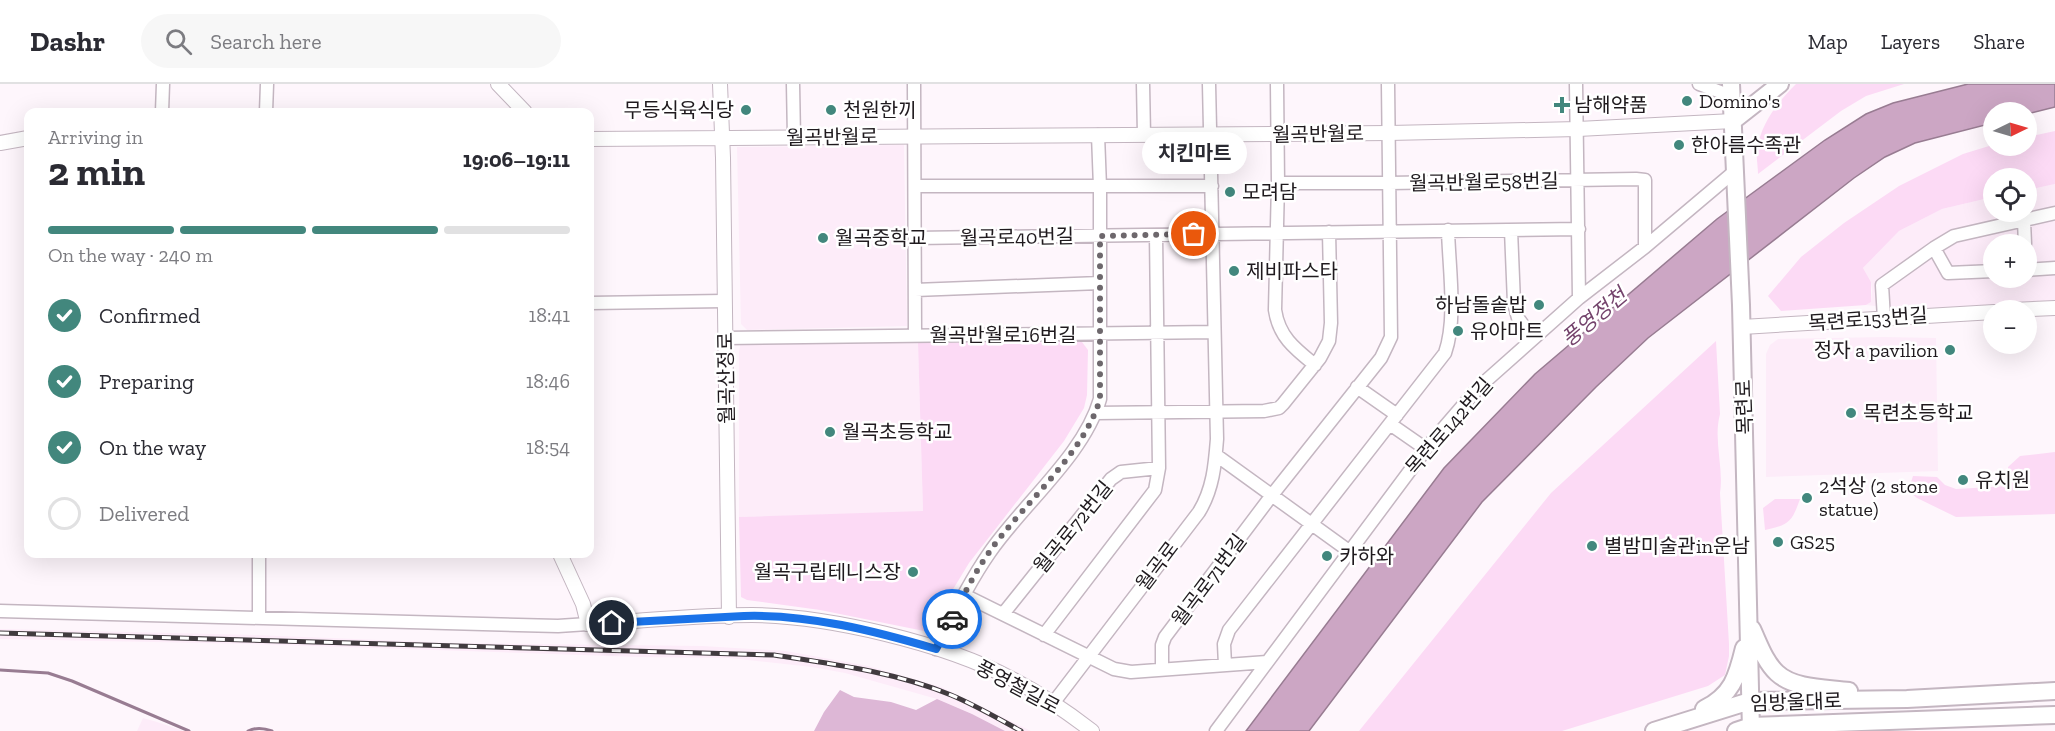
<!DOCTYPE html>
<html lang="en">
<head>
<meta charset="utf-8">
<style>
  body { margin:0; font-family:"Zilla Slab","Noto Sans KR",serif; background:#f7f7f7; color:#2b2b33; height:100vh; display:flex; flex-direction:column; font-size:22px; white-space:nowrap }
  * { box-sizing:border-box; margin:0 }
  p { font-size:20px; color:#7c7c81 }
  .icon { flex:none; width:33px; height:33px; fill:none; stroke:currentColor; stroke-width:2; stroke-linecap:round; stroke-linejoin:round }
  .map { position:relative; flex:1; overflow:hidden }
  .sheet { position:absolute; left:24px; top:24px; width:570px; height:450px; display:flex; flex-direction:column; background:#fff; border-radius:12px; box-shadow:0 6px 24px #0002 }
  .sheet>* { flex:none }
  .needle { width:39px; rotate:85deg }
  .controls { position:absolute; left:1983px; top:18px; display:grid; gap:12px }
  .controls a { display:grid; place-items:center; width:54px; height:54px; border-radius:50%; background:#fff; box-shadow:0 6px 24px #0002; font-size:30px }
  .pin { position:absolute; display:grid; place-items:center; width:51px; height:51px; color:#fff; margin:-26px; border:3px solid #fff; border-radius:50%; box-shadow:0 2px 6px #0007 }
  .courier { position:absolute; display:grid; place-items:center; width:60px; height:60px; margin:-30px; border:4px solid #1a73e8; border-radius:50%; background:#fff; color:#222; box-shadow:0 2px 8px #0007 }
  .bubble { position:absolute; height:42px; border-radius:21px; background:#fff; box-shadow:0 6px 24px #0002; font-size:20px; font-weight:700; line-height:42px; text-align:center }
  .headline em { font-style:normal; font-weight:700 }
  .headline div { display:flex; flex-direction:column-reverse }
  .headline { display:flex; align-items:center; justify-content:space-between; height:102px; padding:0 24px }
  h1 { font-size:39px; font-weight:700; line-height:45px }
  .bar { display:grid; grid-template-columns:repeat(4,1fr); gap:9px 6px; align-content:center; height:72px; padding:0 24px }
  .bar i { height:8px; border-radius:4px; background:#e1e1e2 }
  .bar .on { background:#42877d }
  .bar p { grid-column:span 4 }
  ol { padding:0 24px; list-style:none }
  li { display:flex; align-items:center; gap:18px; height:66px }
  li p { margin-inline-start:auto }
  li .icon { padding:6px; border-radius:50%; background:#42877d; color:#fff; stroke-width:4 }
  li:last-child { color:#7c7c81 }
  li i { width:33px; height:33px; border:3px solid #e1e1e2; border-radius:50% }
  header { display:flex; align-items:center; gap:36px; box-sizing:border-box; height:84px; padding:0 30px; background:#fff; border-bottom:2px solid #e1e1e2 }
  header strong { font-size:28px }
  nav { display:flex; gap:33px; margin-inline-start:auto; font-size:21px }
  .search { width:420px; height:54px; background:#f7f7f7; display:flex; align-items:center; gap:15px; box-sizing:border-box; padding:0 21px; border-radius:33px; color:#7c7c81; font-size:22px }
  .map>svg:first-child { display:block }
  .built { fill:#fdecf9; fill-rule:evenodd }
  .green { fill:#fcdaf5 }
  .forest { fill:#ddb7d6 }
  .water { fill:#cca6c4; stroke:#987c92; stroke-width:1.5 }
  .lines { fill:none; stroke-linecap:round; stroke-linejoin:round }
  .stream { stroke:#987c92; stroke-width:3 }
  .minor-casing { stroke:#c4b6c1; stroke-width:15 }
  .tertiary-casing { stroke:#c4b6c1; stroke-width:16 }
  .secondary-casing { stroke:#c4b6c1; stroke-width:20 }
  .minor { stroke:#fff; stroke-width:12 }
  .tertiary { stroke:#fff; stroke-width:14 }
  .secondary { stroke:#fff; stroke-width:16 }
  .rail-casing { stroke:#413b3f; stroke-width:5 }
  .rail { stroke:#fff; stroke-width:3; stroke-dasharray:9; stroke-linecap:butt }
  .done { stroke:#6d676c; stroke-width:6; stroke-dasharray:0 10.8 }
  .route { stroke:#1a73e8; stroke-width:8 }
  .poi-dot { fill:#42877d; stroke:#fff; stroke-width:2 }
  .labels { text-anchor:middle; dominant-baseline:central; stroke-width:5; stroke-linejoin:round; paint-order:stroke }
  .poi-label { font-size:20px; fill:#1f1a1e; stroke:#fff; text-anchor:start }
  .street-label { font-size:20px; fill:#1f1a1e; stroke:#fff }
  .water-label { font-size:21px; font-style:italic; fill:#74436c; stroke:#fff }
</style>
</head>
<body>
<header>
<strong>Dashr</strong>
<div class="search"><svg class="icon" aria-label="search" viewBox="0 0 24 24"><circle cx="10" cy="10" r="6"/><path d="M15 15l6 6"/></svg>Search here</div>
<nav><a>Map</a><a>Layers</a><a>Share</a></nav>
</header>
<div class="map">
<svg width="2055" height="647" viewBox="0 0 2055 647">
  <rect width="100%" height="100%" fill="#fef6fc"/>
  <path class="built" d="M904,61L907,242L747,246L741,240L737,63Z
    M2055,100V217L1931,224H1893L1866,221L1871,218L1872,206L1871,198L1863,184L1899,147L1942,125L1993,113L1994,128H2026L2027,106ZM1994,160H2026V194H1994Z
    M1884,253L1936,254L1938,387L1766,393V270L1770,261L1778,255Z
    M741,258L918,259L923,428L739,433V268Z
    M0,545L255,551L453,559L702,562L786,567L868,582L941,603L1031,647H1005L972,630L937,615L845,589L812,583L729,574L640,573L255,560L0,555Z
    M143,634L157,638L184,647H137Z"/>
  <path class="green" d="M1796,0H1904L1866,12L1841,27L1758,90C1758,82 1756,73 1757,66C1761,39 1778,18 1796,0Z
    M2055,47V100L2027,106L2026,94H1994L1993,113L1942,125L1899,147L1863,184L1871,198V218L1866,221L1781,227L1768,212L1801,173L1844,139L1899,102L1963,70L1989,62H2026L2027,53Z
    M1716,257L1720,330C1713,356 1724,383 1720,409L1729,560V572L1725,591L1708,602L1562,647H1359L1551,409Z
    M1082,258L1088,266L1087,311L1084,324L1064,357L969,479L952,507L934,549L820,526L747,516L741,513L739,433L923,427L918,259Z
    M2055,368V430L1956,433L1917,414L1908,407L1913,392L1937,393L1945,401L1956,405L2008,402V383L2020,372Z
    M1775,415H1800C1792,438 1789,441 1765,446L1763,424Z"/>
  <path class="forest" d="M840,606L854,613L891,618L916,626L937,615L972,630L1005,647H814L824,628Z"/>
  <path class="water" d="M1968,0H2055V23L2027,30L2026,28H1994L1993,39L1915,59L1885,73L1854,94L1648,254L1596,303L1482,418L1309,647H1246L1444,384L1535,290L1717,135L1825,56L1866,30L1893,19Z"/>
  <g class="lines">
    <path class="stream" d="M0,586L48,589L72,597L189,647
      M248,647C256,643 264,644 272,647"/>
    <g class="minor-casing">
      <path id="minor" d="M793,0L794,54
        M914,0L915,251
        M1143,0L1144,51
        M1277,0L1278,99L1275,226C1279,253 1295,265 1315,281
        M1576,0L1579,214
        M1699,0L1731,12
        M162,28L163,0
        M266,28L267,0
        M1278,99H1389L1636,95L1645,96V163
        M915,102H1212
        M2024,137L2025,160
        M1511,146L1514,219L1518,234L1533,255
        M915,154L1579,145
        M1934,164L1948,189L1994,187
        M2026,186L2055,184
        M915,206L1100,199
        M590,219L724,217
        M1884,235L1882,201L1934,164L1954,152L2055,129
        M725,254L1214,248
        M1357,303L1397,331
        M1096,329L1264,327L1279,324L1283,320L1320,274L1329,257L1331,239L1329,148
        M1390,340L1426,365
        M1216,371L1349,467
        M964,511L1114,585L1131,588L1267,578
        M0,527L558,542L588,540
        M1003,530L1111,395L1121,388L1159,384
        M259,534V470
        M1044,551L1155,406L1159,384L1156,151
        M936,565C953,532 969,498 990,468C1023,420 1084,371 1100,315V103L1098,51
        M1225,581L1224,560L1229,546L1445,269C1457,235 1449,184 1448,146
        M1162,586V561L1165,553L1272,411L1381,274L1391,253L1388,0
        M1054,618L1199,428C1213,405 1215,381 1217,355L1209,0
        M1216,647L1429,361L1479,303L1579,214L1645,163L1735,87"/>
    </g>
    <g class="tertiary-casing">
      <path id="tertiary" d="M498,0L525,28
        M720,0L723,74L729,533
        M590,55L1389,49L1578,45L1733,37
        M0,59L28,54
        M2012,226L2055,224
        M1742,243L1994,228
        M560,470L583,520L588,540C643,537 698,531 752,531C829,532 944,559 1012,595C1041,610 1066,627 1092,647"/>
    </g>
    <g class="secondary-casing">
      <path id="secondary" d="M1731,0L1741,221L1751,647
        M1733,37L1780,0
        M1752,545C1759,560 1765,578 1777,589C1794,605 1827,604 1849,607
        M1704,625C1732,611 1737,593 1744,564
        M1654,647L1750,617L1907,615L2055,607
        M1736,647L1751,642L2055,631"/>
    </g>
    <use href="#minor" class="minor"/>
    <use href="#tertiary" class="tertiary"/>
    <use href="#secondary" class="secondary"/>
    <g class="rail-casing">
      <path id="rail" d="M0,549L774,571C833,580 895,588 951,611C975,621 999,635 1021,647"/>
    </g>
    <use href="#rail" class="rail"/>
  </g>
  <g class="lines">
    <path class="done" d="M952,535C963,512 975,488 990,467C1023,420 1084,370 1100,315V152L1194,150"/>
    <path class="route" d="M612,539L744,532C809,530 875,547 936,565L952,535"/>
  </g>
  <g class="poi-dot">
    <circle cx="1687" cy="17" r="6"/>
    <path d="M1559 12h6v6h6v6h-6v6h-6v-6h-6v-6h6z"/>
    <circle cx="746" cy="26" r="6"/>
    <circle cx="831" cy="26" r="6"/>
    <circle cx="1679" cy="61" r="6"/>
    <circle cx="1230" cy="108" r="6"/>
    <circle cx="823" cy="154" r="6"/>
    <circle cx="1234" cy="187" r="6"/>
    <circle cx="1539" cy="221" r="6"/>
    <circle cx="1458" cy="247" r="6"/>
    <circle cx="1950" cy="266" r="6"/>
    <circle cx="1851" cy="329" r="6"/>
    <circle cx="830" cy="348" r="6"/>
    <circle cx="1963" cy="396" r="6"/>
    <circle cx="1807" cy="414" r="6"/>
    <circle cx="1778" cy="458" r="6"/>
    <circle cx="1592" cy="462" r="6"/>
    <circle cx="1327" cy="472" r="6"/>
    <circle cx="913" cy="488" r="6"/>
  </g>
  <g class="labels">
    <g class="poi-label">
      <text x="1699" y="17">Domino's</text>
      <text x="1574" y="21">남해약품</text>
      <text x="734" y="26" text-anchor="end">무등식육식당</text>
      <text x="843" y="26">천원한끼</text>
      <text x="1691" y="61">한아름수족관</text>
      <text x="1242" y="108">모려담</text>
      <text x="835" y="154">월곡중학교</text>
      <text x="1246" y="187">제비파스타</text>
      <text x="1527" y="221" text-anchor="end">하남돌솥밥</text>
      <text x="1470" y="247">유아마트</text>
      <text x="1938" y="266" text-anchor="end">정자 a pavilion</text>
      <text x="1863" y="329">목련초등학교</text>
      <text x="842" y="348">월곡초등학교</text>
      <text x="1975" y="396">유치원</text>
      <text x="1819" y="402">2석상 (2 stone<tspan x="1819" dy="23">statue)</tspan></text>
      <text x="1790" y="458">GS25</text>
      <text x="1604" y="462">별밤미술관in운남</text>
      <text x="1339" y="472">카하와</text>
      <text x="901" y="488" text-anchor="end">월곡구립테니스장</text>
    </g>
    <g class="street-label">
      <text transform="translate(1318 50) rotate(-1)">월곡반월로</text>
      <text transform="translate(832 53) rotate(-1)">월곡반월로</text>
      <text transform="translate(1484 98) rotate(-1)">월곡반월로58번길</text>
      <text transform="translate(1017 153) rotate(-1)">월곡로40번길</text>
      <text transform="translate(1868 235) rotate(-4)">목련로153번길</text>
      <text x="1003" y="251">월곡반월로16번길</text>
      <text transform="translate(726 294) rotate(-91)">월곡산정로</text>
      <text transform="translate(1744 323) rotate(-92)">목련로</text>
      <text transform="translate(1449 342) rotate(-49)">목련로142번길</text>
      <text transform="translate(1073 443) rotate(-51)">월곡로72번길</text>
      <text transform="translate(1157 482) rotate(-53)">월곡로</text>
      <text transform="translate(1209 496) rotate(-53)">월곡로71번길</text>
      <text transform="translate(1018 603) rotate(28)">풍영철길로</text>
      <text transform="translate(1796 618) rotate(-2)">임방울대로</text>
    </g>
    <g class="water-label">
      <text transform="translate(1594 233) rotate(-40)">풍영정천</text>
    </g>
  </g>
</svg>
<div class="controls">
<a><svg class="needle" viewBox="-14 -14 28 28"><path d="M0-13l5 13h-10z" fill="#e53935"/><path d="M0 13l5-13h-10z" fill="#7c7c81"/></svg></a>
<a><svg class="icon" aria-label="locate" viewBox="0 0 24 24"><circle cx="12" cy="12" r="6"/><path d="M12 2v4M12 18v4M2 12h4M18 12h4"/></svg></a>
<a>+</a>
<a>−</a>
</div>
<div class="pin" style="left:1194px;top:150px;background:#ea580c"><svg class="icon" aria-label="bag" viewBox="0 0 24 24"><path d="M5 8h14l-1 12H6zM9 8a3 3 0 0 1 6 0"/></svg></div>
<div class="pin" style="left:612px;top:539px;background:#1f2937"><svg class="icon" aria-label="home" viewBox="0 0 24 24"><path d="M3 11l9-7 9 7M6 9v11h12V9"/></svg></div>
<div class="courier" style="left:952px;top:535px"><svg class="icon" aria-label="car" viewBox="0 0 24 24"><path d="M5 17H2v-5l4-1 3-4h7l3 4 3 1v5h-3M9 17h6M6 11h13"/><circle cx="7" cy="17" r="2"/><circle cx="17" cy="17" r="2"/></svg></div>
<div class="bubble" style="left:1142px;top:48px;width:105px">치킨마트</div>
<section class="sheet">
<div class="headline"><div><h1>2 min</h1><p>Arriving in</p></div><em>19:06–19:11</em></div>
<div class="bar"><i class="on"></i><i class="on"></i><i class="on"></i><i></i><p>On the way · 240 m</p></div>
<ol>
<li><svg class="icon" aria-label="check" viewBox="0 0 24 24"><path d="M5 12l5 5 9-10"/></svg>Confirmed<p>18:41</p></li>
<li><svg class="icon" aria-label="check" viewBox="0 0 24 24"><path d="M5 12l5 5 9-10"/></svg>Preparing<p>18:46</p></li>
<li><svg class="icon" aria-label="check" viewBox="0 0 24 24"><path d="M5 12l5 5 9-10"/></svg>On the way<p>18:54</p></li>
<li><i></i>Delivered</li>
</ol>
</section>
</div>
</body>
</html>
